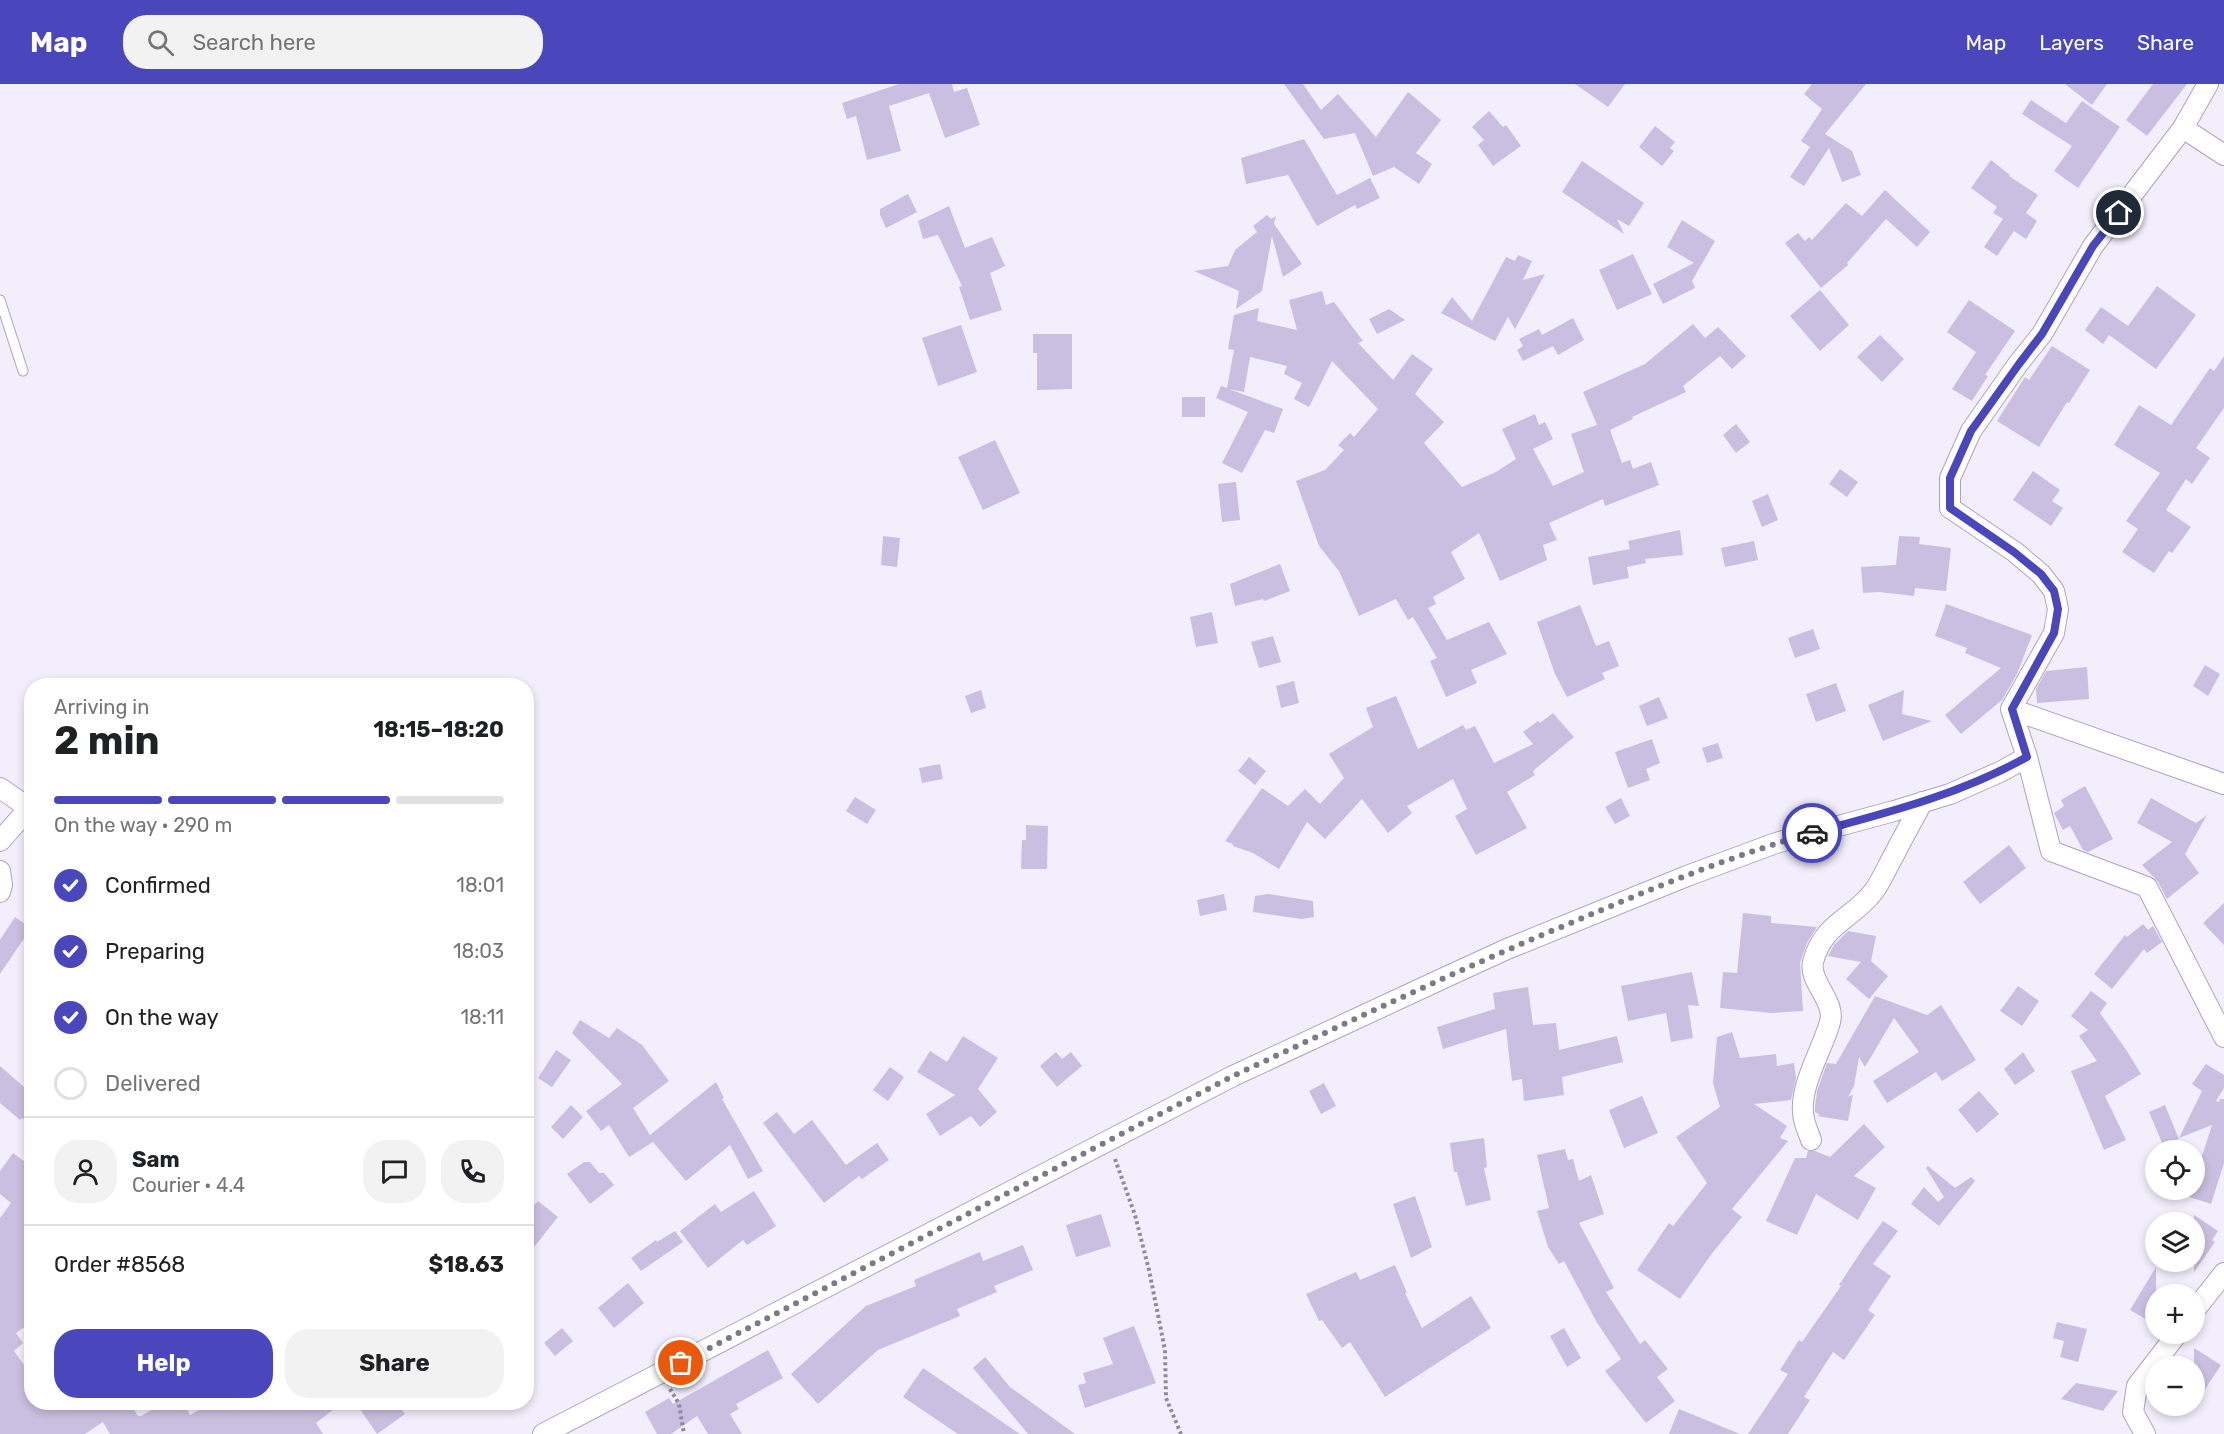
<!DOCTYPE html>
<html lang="en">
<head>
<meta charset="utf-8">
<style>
  body { margin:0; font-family:Rubik,sans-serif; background:#f2f2f2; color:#202124; height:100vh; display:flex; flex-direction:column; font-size:22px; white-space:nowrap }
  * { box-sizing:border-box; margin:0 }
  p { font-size:20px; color:#757577 }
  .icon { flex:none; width:33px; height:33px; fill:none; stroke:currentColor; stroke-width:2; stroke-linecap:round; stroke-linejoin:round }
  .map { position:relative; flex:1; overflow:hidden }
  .side { position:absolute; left:24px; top:594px; width:510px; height:732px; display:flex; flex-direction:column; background:#fff; border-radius:24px; box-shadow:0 3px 9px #0003 }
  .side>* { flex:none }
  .tools { position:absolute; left:2145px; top:1056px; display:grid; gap:12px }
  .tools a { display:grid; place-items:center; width:60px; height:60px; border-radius:50%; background:#fff; box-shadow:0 3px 9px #0003; font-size:30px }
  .pin { position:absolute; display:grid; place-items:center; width:51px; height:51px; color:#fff; margin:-26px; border:3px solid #fff; border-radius:50%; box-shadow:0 2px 6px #0007 }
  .courier { position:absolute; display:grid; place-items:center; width:60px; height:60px; margin:-30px; border:4px solid #4a46bc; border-radius:50%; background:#fff; color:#222; box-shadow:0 2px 8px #0007 }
  .headline em { font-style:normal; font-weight:700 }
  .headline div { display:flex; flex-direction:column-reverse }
  .headline { display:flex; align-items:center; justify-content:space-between; height:102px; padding:0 30px }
  h1 { font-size:39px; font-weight:700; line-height:45px }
  .bar { display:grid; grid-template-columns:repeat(4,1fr); gap:9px 6px; align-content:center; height:72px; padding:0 30px }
  .bar i { height:8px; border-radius:4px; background:#e0e0e0 }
  .bar .current { background:#4a46bc }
  .bar p { grid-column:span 4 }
  .line { display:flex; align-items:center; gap:15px; padding:0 30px; border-top:2px solid #e0e0e0 }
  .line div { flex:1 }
  .round { display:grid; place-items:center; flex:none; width:63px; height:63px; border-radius:24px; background:#f2f2f2 }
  ol { padding:0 30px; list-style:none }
  li { display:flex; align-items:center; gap:18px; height:66px }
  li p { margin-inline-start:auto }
  li .icon { padding:6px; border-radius:50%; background:#4a46bc; color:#fff; stroke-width:4 }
  li:last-child { color:#757577 }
  li i { width:33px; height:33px; border:3px solid #e0e0e0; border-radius:50% }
  .action { display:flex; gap:12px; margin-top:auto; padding:12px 30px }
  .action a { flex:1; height:69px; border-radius:24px; background:#4a46bc; color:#fff; font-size:24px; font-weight:700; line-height:69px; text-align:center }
  .action a+a { background:#f2f2f2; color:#202124 }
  header { display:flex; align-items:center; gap:36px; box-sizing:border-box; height:84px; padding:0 30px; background:#4a46bc; color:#fff }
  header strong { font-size:28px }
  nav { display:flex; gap:33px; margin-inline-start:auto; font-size:21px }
  .search { width:420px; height:54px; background:#f2f2f2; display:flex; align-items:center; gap:15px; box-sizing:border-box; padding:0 21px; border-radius:24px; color:#757577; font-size:22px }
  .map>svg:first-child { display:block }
  .building { fill:#cbbfe1 }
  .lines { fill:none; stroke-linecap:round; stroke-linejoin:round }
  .service-casing { stroke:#aea2c3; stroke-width:11 }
  .minor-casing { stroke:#aea2c3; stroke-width:22 }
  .path { stroke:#908b99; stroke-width:4; stroke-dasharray:3 3; stroke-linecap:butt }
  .service { stroke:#fff; stroke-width:9 }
  .minor { stroke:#fff; stroke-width:20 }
  .done { stroke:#7e7987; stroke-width:6; stroke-dasharray:0 10.8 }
  .route { stroke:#4a46bc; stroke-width:8 }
</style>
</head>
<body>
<header>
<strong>Map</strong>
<div class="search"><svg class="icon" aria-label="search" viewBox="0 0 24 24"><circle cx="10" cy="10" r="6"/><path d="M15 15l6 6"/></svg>Search here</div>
<nav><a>Map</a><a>Layers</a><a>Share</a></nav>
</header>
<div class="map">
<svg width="2224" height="1350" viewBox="0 0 2224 1350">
  <rect width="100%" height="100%" fill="#f2eefc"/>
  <path class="building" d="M899,0H952L954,8L967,4L980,41L945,54L929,9L889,22L901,67L867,76L856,32L847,35L842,19Z
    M1284,0H1303L1321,26L1338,10L1376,53L1408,8L1441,36L1416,69L1432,80L1419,100L1394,83L1373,92L1355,49L1324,55Z
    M1575,0H1625L1608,23Z
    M1812,0H1866L1825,50L1852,67L1861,91L1842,98L1829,64L1804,102L1790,93L1810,63L1801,57L1822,25L1804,10Z
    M2065,0H2107L2092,21Z
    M2153,0H2187L2147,52L2126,36Z
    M2031,16L2066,39L2082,17L2120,43L2078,104L2054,87L2072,62L2022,30Z
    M1489,27L1503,43L1506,41L1521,62L1493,82L1478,61L1484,56L1472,43Z
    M1655,42L1675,58L1670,64L1674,67L1662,82L1639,63Z
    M1304,55L1337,111L1370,94L1380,114L1357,125L1355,121L1317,142L1288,91L1246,100L1241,74Z
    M1991,76L2010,91L2009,92L2038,111L2026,129L2037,137L2026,155L2014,147L1997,172L1984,163L2003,135L1993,129L1997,123L1971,104Z
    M1582,77L1644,119L1629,142L1617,135L1624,150L1562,108Z
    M1885,106L1930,148L1917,163L1886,135L1847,179L1848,181L1821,204L1785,159L1798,149L1805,157L1809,153L1812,156L1846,119L1862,132Z
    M908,110L917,128L886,144L880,131V125Z
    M949,122L965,164L992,153L1005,182L990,189L1002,226L970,236L959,203L962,202L938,151L923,155L918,137Z
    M1267,131L1271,135L1276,132L1274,140L1302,180L1283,193L1272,152L1262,207L1236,225L1239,207L1194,187L1228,182L1235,166L1257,148L1253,142Z
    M1682,136L1715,157L1692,197L1695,204L1663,220L1653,200L1694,179L1667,163Z
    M1633,170L1652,210L1617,226L1599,186Z
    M1518,171L1532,177L1523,196L1545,190L1515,245L1508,233L1495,257L1441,229L1452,213L1472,237L1506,173L1515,177Z
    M2157,202L2196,231L2156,285L2109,251L2103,260L2085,246L2101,223L2128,242Z
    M1820,206L1849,241L1820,267L1790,232Z
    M1322,207L1326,221L1334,218L1363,257L1358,259L1393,296L1412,270L1433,285L1415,310L1444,338L1424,359L1462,403L1496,388L1516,375L1502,345L1535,330L1539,341L1545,338L1553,355L1533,365L1553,402L1584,388L1571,350L1597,341L1583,308L1645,280L1693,240L1705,254L1718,243L1746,272L1732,285L1720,272L1683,302L1686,308L1632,333L1633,335L1610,346L1622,379L1630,376L1633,385L1651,378L1659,401L1605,422L1603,415L1549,439L1557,456L1543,461L1547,476L1500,497L1479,449L1451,468L1465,495L1433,513L1436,520L1428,524L1447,556L1489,538L1507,570L1471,586L1477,599L1446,613L1430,577L1437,574L1413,533L1408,536L1396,515L1359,532L1339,487L1319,462L1296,397L1325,386L1344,366L1338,361L1350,349L1354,353L1378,325L1332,277L1309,323L1294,315L1302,299L1284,290L1287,282L1250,273L1244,308L1229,305L1283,325L1274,349L1265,346L1242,389L1222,379L1248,328L1216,314L1221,302L1227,304L1234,266L1228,265L1234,231L1259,224L1257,237L1297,246L1289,216Z
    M1969,216L2015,247L1985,291L1988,292L1972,317L1952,305L1976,268L1947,248Z
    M1389,225L1405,236L1377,250L1369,235Z
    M1573,234L1584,256L1558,271L1553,262L1523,277L1517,266L1523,262L1519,255L1539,245L1542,251Z
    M961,241L977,288L938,302L922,254Z
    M1033,250H1072V305L1037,306V269H1033Z
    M1880,251L1904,275L1882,298L1857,273Z
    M2052,262L2090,286L2069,319L2067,318L2039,363L1997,337L2025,293L2029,296Z
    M2224,272V324L2196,364L2210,374L2192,400L2186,395L2166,426L2191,443L2172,469L2169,467L2154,489L2122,468L2138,445L2126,437L2160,389L2114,361L2139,321L2171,341L2210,284L2214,287Z
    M1182,313H1205V333H1182Z
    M1736,340L1750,358L1736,369L1723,351Z
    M995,356L1020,409L983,426L958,373Z
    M1840,385L1858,398L1847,413L1829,400Z
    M2033,387L2060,406L2052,417L2063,424L2051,442L2013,416Z
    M1236,398L1240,436L1222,438L1218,400Z
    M1768,410L1778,436L1762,443L1752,417Z
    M1680,446L1683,471L1645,475L1646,479L1627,483L1629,494L1593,501L1588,473L1630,465L1628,457Z
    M883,452L900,454L897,483L881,481Z
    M1899,452L1920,453L1919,460L1951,464L1946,507L1915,504L1914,512L1879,508L1863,509L1861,483L1896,481Z
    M1754,457L1758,476L1725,483L1721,464Z
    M1280,480L1290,507L1264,517L1263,515L1235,522L1230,500Z
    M1946,520L2032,551L2017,590L2002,616L1961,650L1945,631L2001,584L1965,569L1967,564L1935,552Z
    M1580,521L1596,562L1609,557L1619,582L1602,589L1605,595L1567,613L1555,590L1537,538Z
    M1212,528L1218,559L1196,563L1190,533Z
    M1813,545L1820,565L1795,574L1788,554Z
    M1273,552L1281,578L1259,584L1251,558Z
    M2205,581L2220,590L2208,612L2193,602Z
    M2087,583L2089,615L2037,619L2036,605L2046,587Z
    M1294,597L1299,619L1281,624L1276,602Z
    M1836,599L1846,627L1816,638L1806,610Z
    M981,606L986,624L971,629L965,612Z
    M1904,606L1902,630L1932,637L1883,657L1868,621Z
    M1396,612L1418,665L1463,641L1466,646L1475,642L1494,679L1533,660L1523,648L1538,637L1540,639L1553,629L1574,653L1533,687L1535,691L1507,708L1527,744L1476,771L1455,732L1467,725L1453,695L1407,722L1412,729L1388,749L1362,715L1325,755L1307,738L1279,785L1253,769L1233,762V760L1225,757L1262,704L1288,722L1305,705L1320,720L1344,694L1329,670L1373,643L1366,624Z
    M1659,613L1668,634L1647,642L1639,622Z
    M1652,655L1660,679L1646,685L1650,696L1628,704L1615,668Z
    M1718,659L1723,674L1707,679L1702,664Z
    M1249,673L1266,687L1255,701L1238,687Z
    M940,680L943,695L922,699L919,684Z
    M2085,702L2113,755L2088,768L2083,766L2070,742L2063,746L2054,729L2064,722L2061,716Z
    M855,713L876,726L867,740L846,727Z
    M1621,714L1630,732L1615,740L1605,723Z
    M2151,714L2196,739L2207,731L2185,770L2199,789L2167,815L2158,798L2142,781L2172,758L2137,739Z
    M1026,741L1048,742L1047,785H1021L1022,756H1026Z
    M2009,761L2026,784L1980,820L1963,798Z
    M1224,810L1227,826L1200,832L1197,816Z
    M1268,810L1313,817L1314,833L1302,835L1253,828L1255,812Z
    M2224,819V861L2203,839Z
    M1743,829L1771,832V839L1817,843L1807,859L1800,879L1803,927L1772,929L1720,924L1723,888L1737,889Z
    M15,833L31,844L0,890V856Z
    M2143,840L2148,846L2153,842L2162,858L2147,869L2144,865L2112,905L2094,890L2125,851L2127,853Z
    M1848,847L1876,852L1871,877L1888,892L1869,915L1846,895L1861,878L1828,872L1834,861Z
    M1692,888L1699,922L1688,921L1693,954L1671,958L1666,929L1628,937L1621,902Z
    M2018,902L2039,917L2022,942L2000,927Z
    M1528,903L1533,941L1556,939L1559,966L1617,952L1623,978L1562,993L1564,1011L1524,1017L1522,995L1512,997L1506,945L1443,965L1437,943L1495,925L1493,909Z
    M2091,907L2107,919L2100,929L2127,967L2141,990L2105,1012L2126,1056L2104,1066L2071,987L2097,977L2079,952L2088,946L2071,932Z
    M1875,912L1927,931L1941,921L1976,976L1942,997L1936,988L1887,1019L1873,997L1919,968L1894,934L1865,983L1859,973L1854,1002L1848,1013L1853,1010L1848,1037L1817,1032L1820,1031L1815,1028V1023L1817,1007L1827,979L1836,980Z
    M580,936L609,954L617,944L642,961L669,997L633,1024L650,1051L716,998L724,1014L722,1015L763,1087L748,1095L730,1061L686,1097L653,1058L629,1073L609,1041L601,1047L586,1027L622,1000L572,949Z
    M1732,948L1740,974L1776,970L1777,982L1794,979L1796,994L1791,1016L1754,1020L1787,1042L1780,1054L1788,1057L1732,1125L1742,1133L1713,1168L1680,1215L1637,1186L1669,1139L1673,1142L1707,1099L1676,1053L1720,1023L1713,999L1717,953Z
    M963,952L998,974L978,1005L997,1028L980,1043L971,1032L940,1052L926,1030L955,1011L917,988L930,967L947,978Z
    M556,966L571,976L552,1003L538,994Z
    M1056,968L1062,975L1071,968L1082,982L1057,1003L1040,982Z
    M2023,968L2035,987L2015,1001L2004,985Z
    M2206,980L2224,991V1004L2216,1017L2219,1018L2220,1015H2224V1079L2211,1120L2189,1113L2192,1106H2194V1097L2212,1041L2179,1054L2202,1007L2192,1000Z
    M0,982L32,1010V1041L22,1034L20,1036L0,1019Z
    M890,983L904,993L888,1017L873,1006Z
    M1324,999L1336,1022L1321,1030L1309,1007Z
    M1979,1007L1999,1030L1977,1049L1958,1026Z
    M1642,1012L1658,1049L1624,1064L1609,1026Z
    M571,1021L583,1033L563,1055L551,1043Z
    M2165,1021L2179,1055L2163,1061L2149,1028Z
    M777,1028L794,1050L812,1036L846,1081L877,1059L889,1076L862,1095L859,1092L824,1119L763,1039Z
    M1864,1040L1885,1063L1854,1092L1876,1104L1858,1136L1816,1110L1797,1151L1766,1137L1795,1074H1806L1808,1067H1815L1830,1073Z
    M1484,1054L1487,1083L1484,1084L1491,1116L1466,1122L1457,1088H1454L1450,1059Z
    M1565,1065L1568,1076L1573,1075L1579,1097L1591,1091L1604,1130L1579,1139L1614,1204L1606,1208L1640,1260L1645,1256L1668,1285L1657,1293L1675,1317L1646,1339L1605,1287L1621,1275L1596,1237L1564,1177L1559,1180L1548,1163L1537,1127L1549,1124L1537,1071Z
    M13,1069L32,1083V1238L16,1249L23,1259L14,1267L32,1292V1318H129L138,1332H141L164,1318H183L190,1331L212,1318H343L316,1339L323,1350H110L103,1338L85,1350H0V1134L11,1119L0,1110V1087Z
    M584,1078H590L599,1089H604L614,1101L590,1120L567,1090Z
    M1928,1082L1955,1104L1971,1093L1975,1097L1939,1142L1911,1120L1924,1103L1938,1118L1944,1113L1926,1084Z
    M754,1107L776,1142L747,1161L743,1156L708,1184L680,1147L715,1120L721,1128Z
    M1415,1112L1432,1163L1411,1174L1393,1120Z
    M538,1117L558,1133L526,1173V1131Z
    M1101,1130L1111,1162L1076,1173L1066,1141Z
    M2194,1131L2218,1147L2212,1156L2215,1158L2194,1188Z
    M1883,1137L1898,1147L1873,1180L1891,1192L1868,1226L1875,1231L1844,1276L1833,1268L1804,1313L1810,1316L1788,1350H1748L1788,1290L1780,1286L1799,1256L1802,1258L1841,1202L1839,1201L1864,1163Z
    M675,1147L683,1158L641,1187L631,1174L656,1156L657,1158Z
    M1023,1161L1033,1186L994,1202L997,1208L957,1225L960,1232L878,1266L818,1320L791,1290L866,1222L916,1202L914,1196L980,1168L983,1177Z
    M1395,1181L1407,1209H1405L1422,1244L1471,1212L1491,1244L1385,1313L1350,1258L1342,1264L1322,1236L1319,1237L1306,1210L1356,1188L1360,1196Z
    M2156,1183V1241L2130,1226Z
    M628,1199L644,1219L614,1244L598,1224Z
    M2057,1238L2087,1245L2078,1278L2060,1273L2064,1257L2053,1254Z
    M1134,1242L1156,1299L1085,1324L1078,1301L1086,1299L1083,1289L1113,1280L1103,1254Z
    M562,1244L573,1257L555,1272L544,1259Z
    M1564,1244L1581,1274L1567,1283L1550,1252Z
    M2194,1264L2221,1281L2194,1322Z
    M768,1266L783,1294L736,1320L739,1325L730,1330L742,1350H708L697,1332L671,1350H657L645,1328L669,1314L673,1320Z
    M985,1273L1010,1303L1075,1350H1028L973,1284Z
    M923,1284L982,1324L1020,1350H958L903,1313Z
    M2076,1299L2118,1307L2103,1327L2061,1315Z
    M355,1318H397L405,1330L377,1350Z
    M1679,1325L1740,1350H1669Z"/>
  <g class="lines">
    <g class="service-casing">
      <path id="service" d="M0,216L23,287"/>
    </g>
    <g class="minor-casing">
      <path id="minor" d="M2183,44L2224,71
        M2011,625L2054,549L2058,525L2054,507L2041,490L2015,468L1950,424V394L1971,347L2018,280L2042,250L2093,162L2183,44L2208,0
        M2027,673L2051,767L2147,803L2224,953
        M0,704L29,724
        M0,757L32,721
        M0,787L2,801L0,808
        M1811,1056C1809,1049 1805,1042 1804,1035C1797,1005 1822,967 1830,938C1836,917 1808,897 1813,878C1823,839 1853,835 1874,807C1882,796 1887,783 1894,771C1903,753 1913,736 1922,718
        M2194,1227L2224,1189
        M543,1350L1233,992L1446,893L1507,865L1687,792L1776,759L1894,727L1950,710L2002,687L2027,673L2011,625L2224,700
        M2145,1350L2133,1328L2137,1302L2177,1250"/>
    </g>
    <path class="path" d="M1115,1075L1135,1131L1149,1186L1165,1266L1166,1314L1181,1350
      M670,1305L679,1320L684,1350"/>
    <use href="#service" class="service"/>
    <use href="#minor" class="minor"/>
  </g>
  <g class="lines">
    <path class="done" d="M681,1279L1233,992C1346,939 1458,886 1573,838C1651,805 1730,772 1812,749"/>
    <path class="route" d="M1812,749C1886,729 1959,711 2027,673L2012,625L2054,549L2058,525L2054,507L2041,490L2014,468L1950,424V394L1971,347L2019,280L2042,250L2093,162L2119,129"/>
  </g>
</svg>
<div class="tools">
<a><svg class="icon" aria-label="locate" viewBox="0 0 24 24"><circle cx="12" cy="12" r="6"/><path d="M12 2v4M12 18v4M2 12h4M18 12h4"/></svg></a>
<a><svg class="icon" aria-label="layers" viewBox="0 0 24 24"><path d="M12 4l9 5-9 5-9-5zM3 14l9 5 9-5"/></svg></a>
<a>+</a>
<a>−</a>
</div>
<div class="pin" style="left:681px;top:1279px;background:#ea580c"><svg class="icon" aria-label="bag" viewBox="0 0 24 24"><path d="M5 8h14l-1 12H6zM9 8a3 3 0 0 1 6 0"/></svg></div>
<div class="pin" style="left:2119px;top:129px;background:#1f2937"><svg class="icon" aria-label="home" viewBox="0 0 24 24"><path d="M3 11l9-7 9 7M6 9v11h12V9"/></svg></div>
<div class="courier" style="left:1812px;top:749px"><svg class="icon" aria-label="car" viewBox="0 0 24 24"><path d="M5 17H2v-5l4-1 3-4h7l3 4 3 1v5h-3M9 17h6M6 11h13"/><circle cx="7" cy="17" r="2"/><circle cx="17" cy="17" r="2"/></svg></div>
<section class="side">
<div class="headline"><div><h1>2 min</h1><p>Arriving in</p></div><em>18:15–18:20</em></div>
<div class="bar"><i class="current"></i><i class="current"></i><i class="current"></i><i></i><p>On the way · 290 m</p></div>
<ol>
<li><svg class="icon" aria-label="check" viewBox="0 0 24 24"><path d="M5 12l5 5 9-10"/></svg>Confirmed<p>18:01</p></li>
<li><svg class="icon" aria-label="check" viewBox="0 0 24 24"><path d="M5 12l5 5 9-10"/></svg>Preparing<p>18:03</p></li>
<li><svg class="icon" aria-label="check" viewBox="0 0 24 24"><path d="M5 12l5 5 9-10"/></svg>On the way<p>18:11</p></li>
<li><i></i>Delivered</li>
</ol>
<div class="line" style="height:108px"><a class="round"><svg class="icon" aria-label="person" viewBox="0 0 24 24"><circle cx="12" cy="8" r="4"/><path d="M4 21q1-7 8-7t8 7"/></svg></a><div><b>Sam</b><p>Courier · 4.4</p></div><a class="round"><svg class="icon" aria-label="chat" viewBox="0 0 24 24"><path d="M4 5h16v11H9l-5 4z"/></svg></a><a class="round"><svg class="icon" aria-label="phone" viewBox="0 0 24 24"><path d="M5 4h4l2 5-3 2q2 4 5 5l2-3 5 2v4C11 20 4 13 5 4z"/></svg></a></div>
<div class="line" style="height:78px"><div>Order #8568</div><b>$18.63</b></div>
<div class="action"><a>Help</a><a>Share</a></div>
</section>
</div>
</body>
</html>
